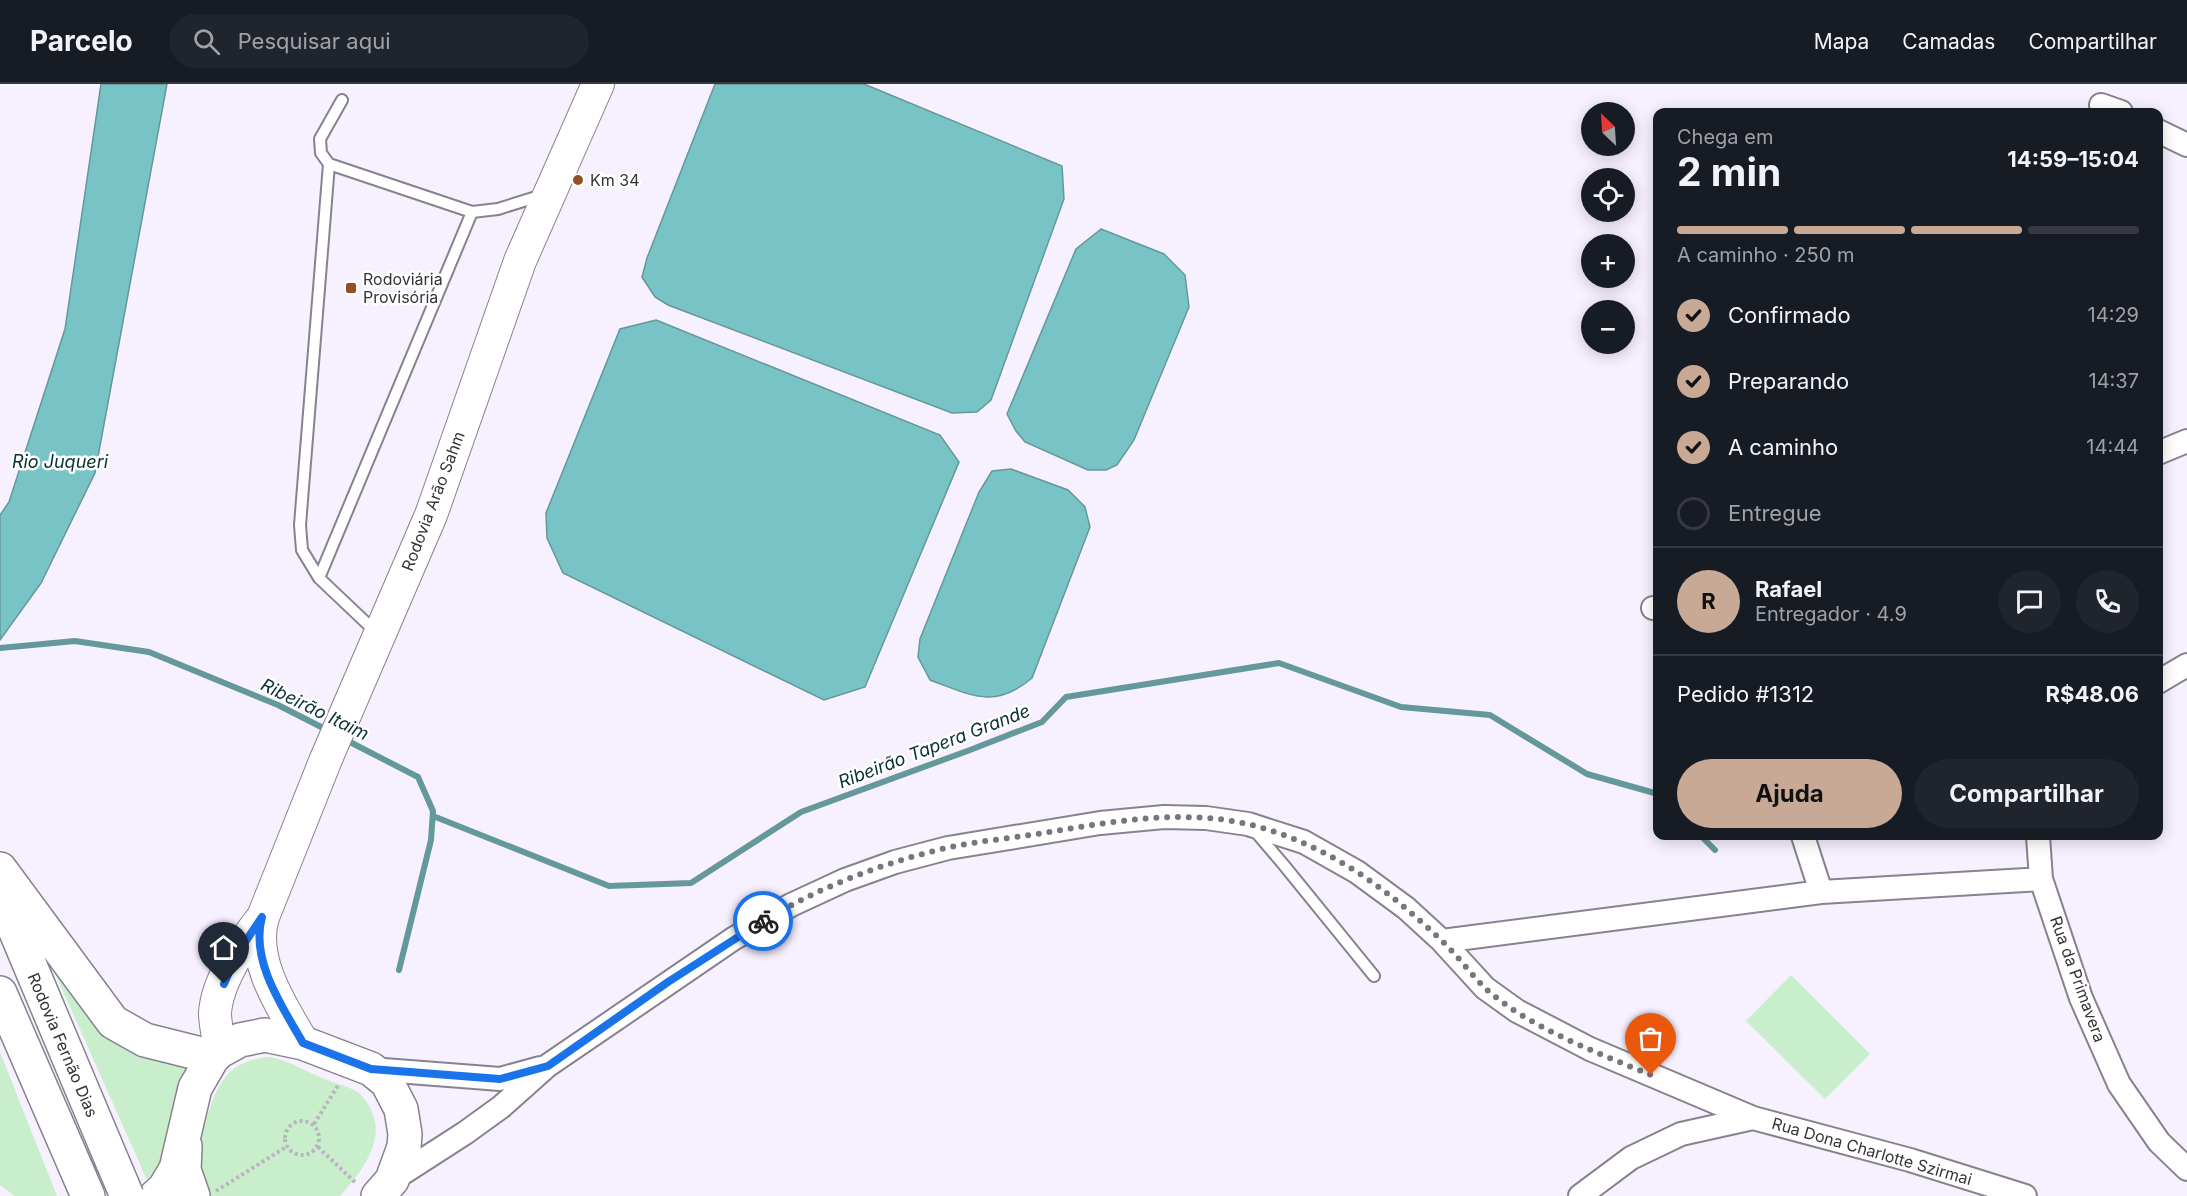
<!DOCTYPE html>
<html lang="pt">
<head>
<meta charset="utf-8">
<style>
  body { margin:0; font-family:Inter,sans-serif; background:#20242c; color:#f1f3f6; height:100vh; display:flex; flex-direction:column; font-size:22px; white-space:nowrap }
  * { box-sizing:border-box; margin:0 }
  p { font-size:20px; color:#9ea1a6 }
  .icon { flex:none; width:33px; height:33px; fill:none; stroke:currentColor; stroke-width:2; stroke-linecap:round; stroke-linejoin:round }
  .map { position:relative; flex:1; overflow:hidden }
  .side { position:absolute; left:1653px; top:24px; width:510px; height:732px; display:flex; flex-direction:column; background:#171b24; border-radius:12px; box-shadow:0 3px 15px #0003 }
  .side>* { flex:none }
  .needle { width:39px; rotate:335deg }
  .buttons { position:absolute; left:1581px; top:18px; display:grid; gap:12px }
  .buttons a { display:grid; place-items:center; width:54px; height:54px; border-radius:50%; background:#171b24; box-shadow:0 3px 15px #0003; font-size:30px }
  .pin { position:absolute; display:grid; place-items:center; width:51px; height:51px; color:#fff; margin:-62px -26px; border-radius:50% 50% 50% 0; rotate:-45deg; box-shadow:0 0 6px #0007 }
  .pin .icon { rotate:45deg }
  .courier { position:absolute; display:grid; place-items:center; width:60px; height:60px; margin:-30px; border:4px solid #1a73e8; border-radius:50%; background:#fff; color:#222; box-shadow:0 2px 8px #0007 }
  .head em { font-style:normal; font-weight:700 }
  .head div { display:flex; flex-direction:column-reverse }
  .head { display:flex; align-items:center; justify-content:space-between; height:102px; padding:0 24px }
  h1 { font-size:39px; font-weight:700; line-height:45px }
  .bar { display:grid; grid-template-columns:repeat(4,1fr); gap:9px 6px; align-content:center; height:72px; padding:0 24px }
  .bar i { height:8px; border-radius:4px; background:#363941 }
  .bar .selected { background:#c7a996 }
  .bar p { grid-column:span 4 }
  .line { display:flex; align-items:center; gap:15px; padding:0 24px; border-top:2px solid #363941 }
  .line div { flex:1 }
  .round { display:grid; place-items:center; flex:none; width:63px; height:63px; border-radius:32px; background:#20242c }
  ol { padding:0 24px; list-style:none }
  li { display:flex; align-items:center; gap:18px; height:66px }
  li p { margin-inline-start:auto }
  li .icon { padding:6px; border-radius:50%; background:#c7a996; color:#111; stroke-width:4 }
  li:last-child { color:#9ea1a6 }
  li i { width:33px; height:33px; border:3px solid #363941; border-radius:50% }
  .primary-button { display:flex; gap:12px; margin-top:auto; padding:12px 24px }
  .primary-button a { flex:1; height:69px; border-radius:36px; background:#c7a996; color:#111; font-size:24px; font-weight:700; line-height:69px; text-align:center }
  .primary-button a+a { background:#20242c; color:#f1f3f6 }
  header { display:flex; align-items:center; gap:36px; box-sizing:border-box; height:84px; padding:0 30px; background:#171b24; border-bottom:2px solid #363941 }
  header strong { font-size:28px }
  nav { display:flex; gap:33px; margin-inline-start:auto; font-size:21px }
  .search { width:420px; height:54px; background:#20242c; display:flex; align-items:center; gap:15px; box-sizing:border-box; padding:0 21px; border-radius:33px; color:#9ea1a6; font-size:22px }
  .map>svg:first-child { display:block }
  .green { fill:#c8eecc }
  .water { fill:#78c3c6; stroke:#64989b; stroke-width:1.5 }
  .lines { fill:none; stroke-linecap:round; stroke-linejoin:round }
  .stream { stroke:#64989b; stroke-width:6 }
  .lane-casing { stroke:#88818f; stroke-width:14 }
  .street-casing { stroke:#88818f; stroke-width:26 }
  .secondary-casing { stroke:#88818f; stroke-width:34 }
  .primary-casing { stroke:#88818f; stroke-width:36 }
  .highway-casing { stroke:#88818f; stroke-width:36 }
  .path { stroke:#bab4c1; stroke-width:4; stroke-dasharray:3 3; stroke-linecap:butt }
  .lane { stroke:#fff; stroke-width:10 }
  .street { stroke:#fff; stroke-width:22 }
  .secondary { stroke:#fff; stroke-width:32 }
  .primary { stroke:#fff; stroke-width:33 }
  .highway { stroke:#fff; stroke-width:33 }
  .highway-bridge-casing { stroke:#88818f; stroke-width:36; stroke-linecap:butt }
  .highway-bridge { stroke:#fff; stroke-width:33 }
  .done { stroke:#79747e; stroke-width:6; stroke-dasharray:0 10.8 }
  .route { stroke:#1a73e8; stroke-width:8 }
  .poi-dot { fill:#934f21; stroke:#fff; stroke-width:2 }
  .labels { text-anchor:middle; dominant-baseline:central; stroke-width:5; stroke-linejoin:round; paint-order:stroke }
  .poi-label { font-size:16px; fill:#353238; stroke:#fff; text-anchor:start }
  .street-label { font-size:16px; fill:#353238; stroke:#fff }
  .water-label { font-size:18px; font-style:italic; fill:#093032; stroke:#fff }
</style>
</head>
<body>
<header>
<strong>Parcelo</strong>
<div class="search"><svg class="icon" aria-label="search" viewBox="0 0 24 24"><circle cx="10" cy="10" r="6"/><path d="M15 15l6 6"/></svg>Pesquisar aqui</div>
<nav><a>Mapa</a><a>Camadas</a><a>Compartilhar</a></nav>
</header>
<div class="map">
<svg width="2187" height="1112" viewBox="0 0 2187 1112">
  <rect width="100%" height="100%" fill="#f7f0ff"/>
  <path class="green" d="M38,851L65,886L193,980L185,1011L158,1083L147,1096Z
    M1791,891L1870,970L1825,1015L1746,937Z
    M0,968L57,1112H15L0,1101Z
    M270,973C289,977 304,986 322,994C331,998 355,1004 360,1010C394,1046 366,1083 340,1112H205C202,1101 196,1087 196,1076C196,1066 202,1054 204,1044C215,1005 224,976 270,973Z"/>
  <path class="water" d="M101,0H167L95,389L41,499L0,556V431L9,418L65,245Z
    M715,0H864L1062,82L1064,115L991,316L977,328L952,329L668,221L655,213L642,193L647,174Z
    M1101,145L1164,170L1185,191L1189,223L1134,356L1117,381L1106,386H1088L1025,358L1016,347L1007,330L1076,165Z
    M656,236L940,351L959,378L865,603L824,616L563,489L547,454L546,429L620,245Z
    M1011,385L1068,406L1085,423L1090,443L1032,594C994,626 971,611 930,596L918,573L920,555L979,408L992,387Z"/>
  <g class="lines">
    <path class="stream" d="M0,564L75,557L149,568L278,621L329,647
      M344,655L418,693L433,727L431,756L399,886
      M433,732L609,802L691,799L801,728L970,666L1042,638L1066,613L1279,579L1401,623L1490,631L1587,690L1658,710
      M1701,752L1715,766"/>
    <g class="lane-casing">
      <path id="lane" d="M342,16L320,55L321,69L329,80L472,128L498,125L533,114
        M329,80L300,441L302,466L319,494L377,549
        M319,494L472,128
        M1254,746L1283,780L1374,892"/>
    </g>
    <g class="street-casing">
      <path id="street" d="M2101,21L2121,28
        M2158,47L2187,61
        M2158,369L2187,357
        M1653,524L1658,525
        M2158,598L2187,581
        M1803,752L1821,808
        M2038,752L2041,795L2081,914L2119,1000L2159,1058L2187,1085
        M1442,857L1821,808L2041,795
        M371,985L500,995L540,984
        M392,1096L465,1049L501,1023L547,982L733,855L791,821L845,796L895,778L948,764L1100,739L1164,733L1206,734L1248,740L1304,758L1357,788L1406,824L1442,857L1485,904L1517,927L1590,965L1753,1034L1910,1076L2025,1112
        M1580,1112L1631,1074L1681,1050L1753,1034"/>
    </g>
    <g class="secondary-casing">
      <path id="secondary" d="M303,959C282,923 250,876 263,833L326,675L431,431L520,177L598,0
        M220,967C219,955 215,941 215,929C217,897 244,857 263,833"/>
    </g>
    <g class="primary-casing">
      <path id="primary" d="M185,1062L184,1086L193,1112
        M156,1112L164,1105L176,1085L195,1004L213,973L220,967L240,956L265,951L303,959L371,985L387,998L401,1025L405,1050L404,1063L392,1096L378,1112"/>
    </g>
    <g class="highway-casing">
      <path id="highway" d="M0,785L113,938L145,956L213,973
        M0,810L113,1079
        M0,909L88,1112"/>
    </g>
    <path class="path" d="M285 1054a17 17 0 1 1 34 0a17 17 0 1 1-34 0Z
      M314,1040L339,1000
      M318,1063L357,1100
      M216,1107L286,1063"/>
    <use href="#lane" class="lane"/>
    <use href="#street" class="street"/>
    <use href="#secondary" class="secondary"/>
    <use href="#primary" class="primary"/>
    <use href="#highway" class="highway"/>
    <g class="highway-bridge-casing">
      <path id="highway-bridge" d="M113,1079L127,1112"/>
    </g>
    <use href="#highway-bridge" class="highway-bridge"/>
  </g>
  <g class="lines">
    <path class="done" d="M763,837C820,803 882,779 946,764C978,757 1012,754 1044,749C1097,740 1152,730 1206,734C1259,737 1312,759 1357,788C1388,808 1416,832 1442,857C1457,871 1470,889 1485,904C1529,944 1596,968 1651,991"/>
    <path class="route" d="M224,900L237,870L262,833C250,876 282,922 303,959L371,985L500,995L548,982L668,898L763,837"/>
  </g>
  <g class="poi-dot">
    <circle cx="578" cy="96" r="6"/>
    <rect x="345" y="198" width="12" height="12" rx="3"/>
  </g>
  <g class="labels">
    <g class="poi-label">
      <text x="590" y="96">Km 34</text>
      <text x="363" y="195">Rodoviária<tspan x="363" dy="18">Provisória</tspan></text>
    </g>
    <g class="street-label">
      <text transform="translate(433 417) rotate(-69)">Rodovia Arão Sahm</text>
      <text transform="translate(2078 895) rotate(70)">Rua da Primavera</text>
      <text transform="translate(63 961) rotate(67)">Rodovia Fernão Dias</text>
      <text transform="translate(1872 1067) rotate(16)">Rua Dona Charlotte Szirmai</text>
    </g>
    <g class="water-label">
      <text x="60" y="377">Rio Juqueri</text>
      <text transform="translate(315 625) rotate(26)">Ribeirão Itaim</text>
      <text transform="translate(934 662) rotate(-21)">Ribeirão Tapera Grande</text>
    </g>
  </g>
</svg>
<div class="buttons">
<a><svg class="needle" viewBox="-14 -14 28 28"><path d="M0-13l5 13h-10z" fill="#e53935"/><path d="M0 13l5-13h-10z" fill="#9ea1a6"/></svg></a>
<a><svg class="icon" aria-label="locate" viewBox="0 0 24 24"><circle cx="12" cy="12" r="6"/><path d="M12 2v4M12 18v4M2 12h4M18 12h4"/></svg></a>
<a>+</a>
<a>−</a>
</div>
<div class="pin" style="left:1651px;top:991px;background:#ea580c"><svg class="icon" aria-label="bag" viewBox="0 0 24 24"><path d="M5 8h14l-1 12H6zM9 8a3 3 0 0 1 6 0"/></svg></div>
<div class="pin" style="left:224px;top:900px;background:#1f2937"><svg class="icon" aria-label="home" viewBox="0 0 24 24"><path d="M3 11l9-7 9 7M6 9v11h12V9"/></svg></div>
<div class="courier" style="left:763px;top:837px"><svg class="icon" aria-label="bike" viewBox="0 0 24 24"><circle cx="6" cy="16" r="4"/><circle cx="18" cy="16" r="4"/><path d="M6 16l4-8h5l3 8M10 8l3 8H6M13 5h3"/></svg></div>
<section class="side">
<div class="head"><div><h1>2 min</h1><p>Chega em</p></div><em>14:59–15:04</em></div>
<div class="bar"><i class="selected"></i><i class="selected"></i><i class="selected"></i><i></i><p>A caminho · 250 m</p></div>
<ol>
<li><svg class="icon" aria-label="check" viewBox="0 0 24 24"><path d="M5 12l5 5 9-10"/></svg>Confirmado<p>14:29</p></li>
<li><svg class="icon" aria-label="check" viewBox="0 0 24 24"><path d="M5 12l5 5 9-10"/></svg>Preparando<p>14:37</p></li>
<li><svg class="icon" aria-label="check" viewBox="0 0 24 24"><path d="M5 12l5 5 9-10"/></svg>A caminho<p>14:44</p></li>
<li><i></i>Entregue</li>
</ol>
<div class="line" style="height:108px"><b class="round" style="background:#c7a996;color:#111">R</b><div><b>Rafael</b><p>Entregador · 4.9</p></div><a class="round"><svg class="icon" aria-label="chat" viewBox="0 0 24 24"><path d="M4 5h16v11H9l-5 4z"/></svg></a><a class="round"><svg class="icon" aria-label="phone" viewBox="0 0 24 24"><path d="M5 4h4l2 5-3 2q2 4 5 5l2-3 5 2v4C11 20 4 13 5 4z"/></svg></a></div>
<div class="line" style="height:78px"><div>Pedido #1312</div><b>R$48.06</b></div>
<div class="primary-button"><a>Ajuda</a><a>Compartilhar</a></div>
</section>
</div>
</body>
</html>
